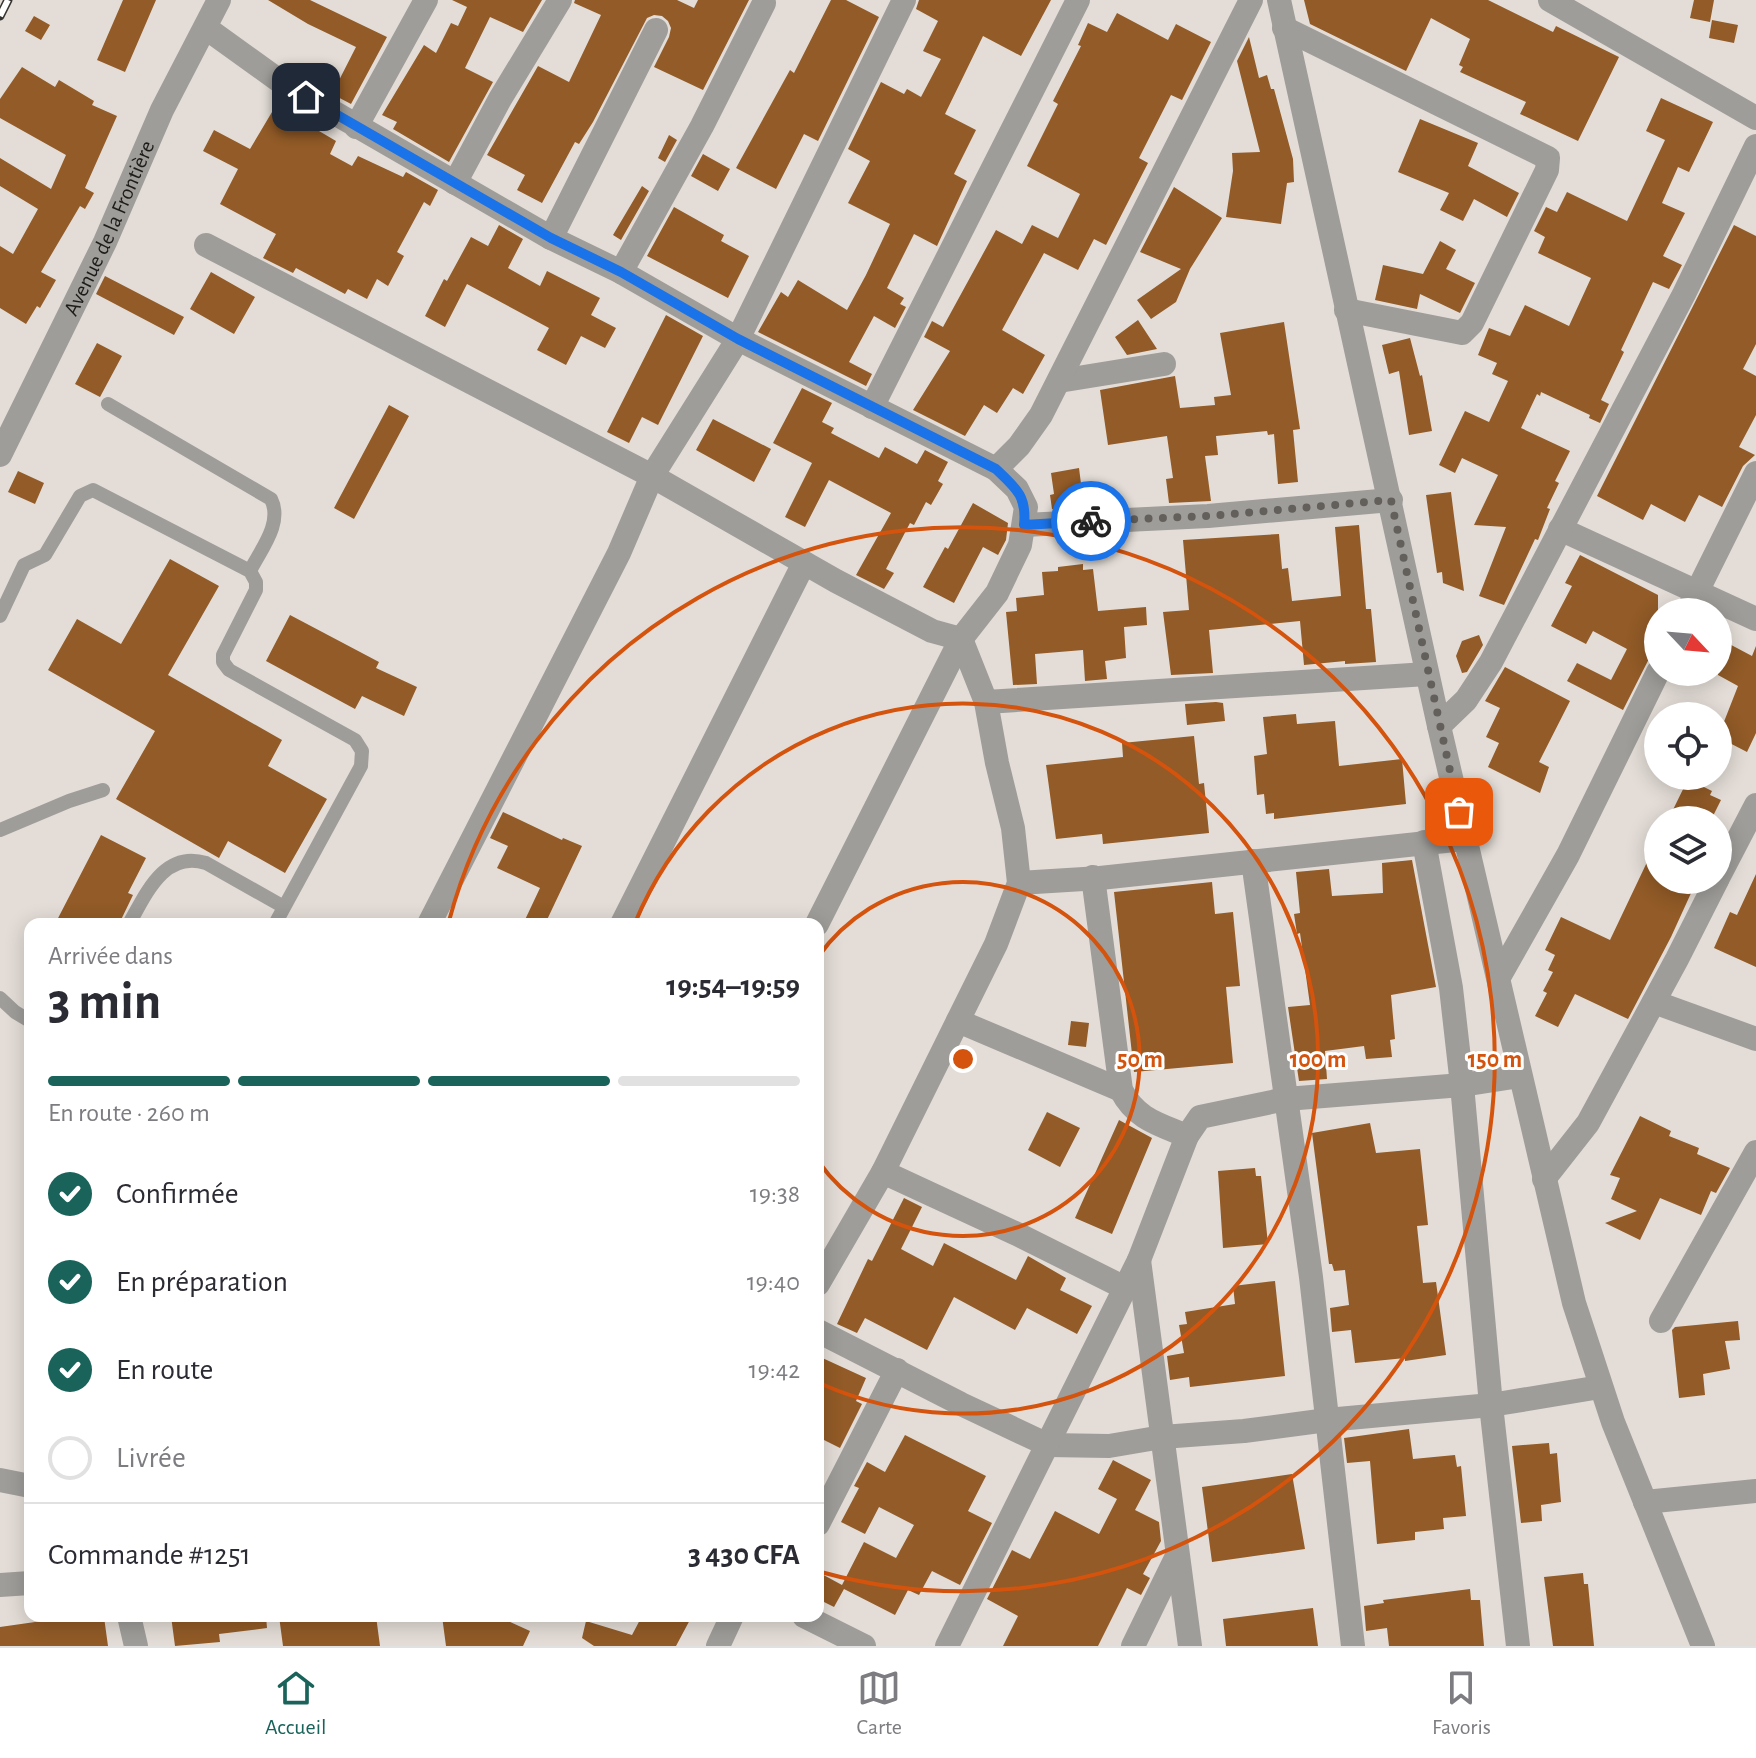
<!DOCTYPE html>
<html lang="fr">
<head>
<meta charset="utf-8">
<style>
  body { margin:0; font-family:"Alegreya Sans",sans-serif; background:#f2f2f3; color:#2b2b33; height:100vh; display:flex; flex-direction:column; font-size:30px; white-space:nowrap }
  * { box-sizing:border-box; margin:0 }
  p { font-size:26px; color:#7c7c81 }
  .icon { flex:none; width:44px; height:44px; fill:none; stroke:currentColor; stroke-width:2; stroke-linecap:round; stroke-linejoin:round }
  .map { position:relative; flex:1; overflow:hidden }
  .sheet { position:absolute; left:24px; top:918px; width:800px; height:704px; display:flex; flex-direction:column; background:#fff; border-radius:16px; box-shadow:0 4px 20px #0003 }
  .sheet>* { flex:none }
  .needle { width:52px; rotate:116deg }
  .tools { position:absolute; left:1644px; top:598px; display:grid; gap:16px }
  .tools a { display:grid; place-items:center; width:88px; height:88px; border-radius:50%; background:#fff; box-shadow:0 4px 20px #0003; font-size:40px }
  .pin { position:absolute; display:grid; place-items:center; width:68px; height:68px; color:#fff; margin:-34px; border-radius:16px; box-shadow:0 4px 12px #0006 }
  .courier { position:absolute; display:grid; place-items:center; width:80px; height:80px; margin:-40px; border:6px solid #1a73e8; border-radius:50%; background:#fff; color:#222; box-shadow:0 2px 10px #0007 }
  .overview em { font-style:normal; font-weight:700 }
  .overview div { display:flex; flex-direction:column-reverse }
  .overview { display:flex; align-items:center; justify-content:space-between; height:136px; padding:0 24px }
  h1 { font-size:52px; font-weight:700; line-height:60px }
  .bar { display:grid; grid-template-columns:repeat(4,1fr); gap:12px 8px; align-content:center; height:96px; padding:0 24px }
  .bar i { height:10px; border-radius:6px; background:#e1e1e2 }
  .bar .on { background:#19635a }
  .bar p { grid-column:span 4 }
  .line { display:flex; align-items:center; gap:20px; padding:0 24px; border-top:2px solid #e1e1e2 }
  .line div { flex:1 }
  ol { padding:0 24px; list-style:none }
  li { display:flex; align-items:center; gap:24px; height:88px }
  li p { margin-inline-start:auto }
  li .icon { padding:8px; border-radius:50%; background:#19635a; color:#fff; stroke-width:4 }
  li:last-child { color:#7c7c81 }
  li i { width:44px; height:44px; border:4px solid #e1e1e2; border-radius:50% }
  .dock { display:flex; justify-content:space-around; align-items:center; height:112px; border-top:2px solid #e1e1e2; background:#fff; font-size:22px; color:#7c7c81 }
  .dock a { display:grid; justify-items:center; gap:4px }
  .dock .on { color:#19635a }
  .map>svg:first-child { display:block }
  .building { fill:#925b27 }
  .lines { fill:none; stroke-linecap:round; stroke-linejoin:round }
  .service { stroke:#9f9d9a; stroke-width:14 }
  .minor { stroke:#9f9d9a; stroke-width:24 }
  .tertiary { stroke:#9f9d9a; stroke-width:24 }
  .rail-casing { stroke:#353330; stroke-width:9 }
  .rail { stroke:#fff; stroke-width:6; stroke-dasharray:18; stroke-linecap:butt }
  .done { stroke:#63605c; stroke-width:8; stroke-dasharray:0 14.4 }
  .route { stroke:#1a73e8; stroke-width:10 }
  .ring { fill:none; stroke:#d4530d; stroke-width:4 }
  .labels { text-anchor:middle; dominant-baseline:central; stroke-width:6; stroke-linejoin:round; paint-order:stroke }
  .street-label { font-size:22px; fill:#1e1c1a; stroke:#fff }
  .centre { fill:#d4530d; stroke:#fff; stroke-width:4 }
  .ring-label { font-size:24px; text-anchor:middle; font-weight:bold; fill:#d4530d; stroke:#fff; stroke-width:6; stroke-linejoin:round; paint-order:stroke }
</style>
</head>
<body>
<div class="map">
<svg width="1756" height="1646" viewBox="0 0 1756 1646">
  <rect width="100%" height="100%" fill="#e4ddd7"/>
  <path class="building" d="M123,0H156L125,72L97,60Z
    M268,0H310L387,37L351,104L332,94L356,47L308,24Z
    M452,0H542L523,32L490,17L465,68L493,82L449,162L393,129L397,122L382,115L424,45L436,53L451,23L458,26L467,7Z
    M575,0H677L694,8L698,0H749L703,90L654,67L669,37L671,28L668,21L662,16L654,15L647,18L593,122L579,144L575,142L542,203L517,190L525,175L487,155L538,66L569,82L601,15L574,3Z
    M831,0H846L879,17L818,141L804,134L776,189L736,168L790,70L794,73Z
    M919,0H1051L1021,56L983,36L945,114L976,130L954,174L967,181L937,246L914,234L887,288L904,298L900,304L906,307L895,328L874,316L849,362L872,374L866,386L758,332L781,292L788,297L798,280L847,310L866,275L890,224L848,203L870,161L848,149L881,82L904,94L907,89L921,97L941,59L923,51L938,21L916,9Z
    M1304,0H1488L1553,32L1556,26L1619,57L1578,141L1520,114L1526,102L1460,72L1463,67L1459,65L1470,39L1431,18L1406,71L1310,24Z
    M1694,0H1714L1710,22L1690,18Z
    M1117,13L1168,40L1176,24L1211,42L1182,100L1171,95L1139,158L1148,163L1106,245L1094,239L1078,270L1044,253L1002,330L1045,355L1023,394L1013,388L997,413L984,405L965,436L913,410L950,351L924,337L932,321L943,327L996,230L1022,244L1032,225L1058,238L1080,194L1027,166L1058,104L1053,101L1081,46L1078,45L1088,23L1107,32Z
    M34,16L50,25L41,40L25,31Z
    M1712,20L1738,25L1734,43L1709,38Z
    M1249,37L1259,78L1267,75L1271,89H1274L1293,159L1294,182L1287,183L1281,224L1226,217L1233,171L1232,153L1260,152L1237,61Z
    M22,67L55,87L59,80L94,101L92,105L117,116L85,188L94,193L85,209L80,206L41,272L56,280L40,308L37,306L26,324L0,308V246L13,254L38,209L0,186V158L51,189L66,155L0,118V99Z
    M1661,98L1713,122L1689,172L1678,167L1662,203L1685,213L1663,256L1682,265L1669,289L1653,282L1621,350L1624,352L1601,400L1609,404L1600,423L1589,418L1590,415L1541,392L1540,396L1537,394L1521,428L1570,451L1555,481L1559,483L1547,508L1550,509L1538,540L1535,539L1504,605L1479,596L1506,527L1474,525L1498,475L1462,458L1455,473L1439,465L1465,411L1489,422L1508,381L1492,374L1497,363L1478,355L1489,328L1510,336L1525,305L1569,326L1591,278L1538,253L1545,237L1534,231L1546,207L1557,212L1567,192L1627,221L1665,140L1646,131Z
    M272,112L298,127L302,121L336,141L330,154L352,166L358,156L403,177L406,172L438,190L430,206L424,202L397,252L404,256L388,286L377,279L367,299L348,289L345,294L296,268L293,273L263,258L276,234L220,204L238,169L203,151L214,130L250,149Z
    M1420,119L1478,143L1468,166L1519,193L1507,217L1474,199L1463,221L1440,210L1449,193L1398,172Z
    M669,135L677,140L665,162L658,158Z
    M703,154L730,169L718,191L691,176Z
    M642,186L649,191L621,240L613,235Z
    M1174,187L1222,218L1190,269L1176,302L1151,319L1137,300L1181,269L1140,252Z
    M674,207L724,235L721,241L749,256L728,298L647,256Z
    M499,225L523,239L508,268L540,286L547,271L600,298L591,315L616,328L605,348L581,336L566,365L537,350L549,328L467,284L445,327L425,316L444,279L447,281L471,237L488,246Z
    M1734,225L1756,236V344L1743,369L1756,376V415L1739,447L1755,455L1743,466L1722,507L1699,495L1685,522L1651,504L1643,520L1597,496Z
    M1440,241L1456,250L1446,269L1475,283L1460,313L1420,294L1417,309L1375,300L1383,265L1423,274Z
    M211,272L255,297L234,334L190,309Z
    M105,276L184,317L174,335L96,294Z
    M666,315L703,336L658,425L642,417L629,443L607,432Z
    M1138,320L1157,349L1127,355L1115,337Z
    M1284,322L1300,429L1293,430L1298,482L1278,484L1274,434L1268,435L1267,431L1216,436L1218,455L1205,456L1211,501L1169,503L1166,479L1173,478L1167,436L1108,445L1100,390L1175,376L1180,408L1215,405L1214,397L1231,395L1220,333Z
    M1410,338L1420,376L1422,375L1432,431L1409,435L1399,371L1389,374L1382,345Z
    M97,343L122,356L100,397L75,384Z
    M802,388L832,403L822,422L834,428L831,433L879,458L885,447L917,464L925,450L948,462L938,481L943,484L931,505L926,502L914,525L910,523L886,569L894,573L884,589L856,575L891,513L829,480L805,527L785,517L812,463L773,443Z
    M389,405L409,416L354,519L334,508Z
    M713,419L771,449L754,482L696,450Z
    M1079,468L1084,507L1052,509L1050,495L1054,494L1051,473Z
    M18,471L44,483L35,504L8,492Z
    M1451,492L1454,516L1464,591L1443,583L1442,572L1437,573L1426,495Z
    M973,503L1008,523L1006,540L998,555L983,547L954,603L923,587L945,547L948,549Z
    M1359,525L1366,609H1371L1376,662L1345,664V661L1304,665L1300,621L1209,630L1213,673L1171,675L1163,612L1189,610L1183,540L1279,534L1282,569L1288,568L1292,601L1341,596L1335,527Z
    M1580,555L1658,595V641L1623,710L1567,681L1577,663L1611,680L1627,649L1593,631L1586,644L1551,626L1572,586L1565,583Z
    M170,559L219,586L168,675L282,740L268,766L327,799L285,873L228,841L219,858L116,799L155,731L48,670L77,619L121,644Z
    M1083,564V570L1093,569L1098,611L1146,607L1147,625L1124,627L1126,658L1105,661L1107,679L1085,681L1083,650L1035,654L1037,684L1013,685L1006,612L1017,611L1016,598L1044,595L1042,572L1058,571V567Z
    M290,615L379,662L376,668L417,687L404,716L362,696L355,709L266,661Z
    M1479,635L1483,645L1467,672L1462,673L1456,656L1462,641Z
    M1718,638L1752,656L1756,646V733L1747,752L1718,737L1738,686L1718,675Z
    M1505,667L1570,701L1539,762L1549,767L1540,793L1488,767L1499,743L1486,737L1500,708L1485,701Z
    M1216,702L1223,703L1225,721L1187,725L1185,704Z
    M1296,714L1297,724L1335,721L1339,766L1402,759L1406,804L1274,819V813L1266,814L1264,794L1257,795L1254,756L1267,754L1263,717Z
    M1194,736L1199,784L1204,783L1209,833L1103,844L1102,834L1056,839L1046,765L1123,757L1122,743Z
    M1688,779L1712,791L1710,795L1721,800L1711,820H1668Z
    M503,812L562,840L563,838L582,846L545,924H523L540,888L497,868L508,846L490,838Z
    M101,835L146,858L128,893L133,895L119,924H55Z
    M1658,839V880H1697L1671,937L1628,1019L1575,994L1558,1027L1535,1016L1547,993L1543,991L1553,972L1548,970L1555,955L1545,950L1561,917L1610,940Z
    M1412,860L1436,987L1391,995L1395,1039L1390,1040L1392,1057L1366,1059L1364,1046L1325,1051L1327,1079L1299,1081L1288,1007L1310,1005L1300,933L1297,934L1294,914L1300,913L1296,872L1329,869L1332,896L1383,893L1382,863Z
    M1756,874V967L1714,948L1730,912L1737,915Z
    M1212,882L1215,914L1233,912L1240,986L1226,987L1233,1063L1134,1072L1114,892Z
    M1071,1021L1089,1023L1086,1047L1068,1045Z
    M1047,1112L1080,1128L1060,1167L1028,1150Z
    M1640,1116L1671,1131L1669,1136L1699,1148L1697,1154L1730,1168L1716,1193L1711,1191L1701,1215L1660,1198L1640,1240L1605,1223L1637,1211L1611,1199L1620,1178L1610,1175Z
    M1119,1120L1152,1138L1112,1234L1075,1218Z
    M1370,1123L1376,1153L1420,1149L1428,1225L1417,1226L1423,1283L1436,1282L1446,1355L1405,1361V1358L1355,1363L1351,1330L1332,1332L1330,1308L1349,1305L1345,1270L1334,1271L1332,1264H1329L1312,1133Z
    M1255,1168L1256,1176H1261L1268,1244L1223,1248L1218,1171Z
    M904,1198L922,1207L901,1249L933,1266L944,1243L1016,1280L1028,1256L1066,1278L1060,1290L1092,1306L1077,1334L1027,1308L1015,1330L954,1297L927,1350L865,1318L857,1333L837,1324L868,1259L872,1261Z
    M1275,1281L1285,1376L1190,1387L1189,1377L1170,1380L1167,1356L1184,1353L1179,1325L1187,1324L1185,1312L1235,1304L1233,1286Z
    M1738,1321L1740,1340L1725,1341L1730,1369L1703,1374L1705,1395L1679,1398L1672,1330L1675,1327Z
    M818,1356L866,1378L856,1401L862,1404L840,1448L818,1437Z
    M1409,1429L1413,1459L1455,1455L1457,1467L1461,1466L1466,1516L1443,1518L1444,1529L1415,1532V1540L1377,1544L1370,1461L1347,1463L1344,1438Z
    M905,1435L986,1476L968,1511L992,1523L960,1585L932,1571L919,1595L908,1590L895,1615L844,1589L834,1607L818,1599V1572L842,1585L864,1542L896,1558L914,1525L879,1507L865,1534L841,1522L859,1488L854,1486L867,1462L885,1472Z
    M1549,1443L1550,1454L1557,1453L1561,1502L1541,1505L1542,1521L1521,1523L1512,1446Z
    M1113,1460L1151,1480L1135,1510L1159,1522L1161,1541L1143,1574L1150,1578L1141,1595L1127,1588L1098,1646H1003L1018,1616L987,1599L1012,1550L1030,1559L1055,1511L1099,1534L1117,1499L1098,1489Z
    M1292,1474L1305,1549L1212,1562L1202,1487Z
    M1583,1573L1584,1584H1588L1594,1646H1553L1544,1577Z
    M1470,1589L1471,1600H1480L1484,1646H1389L1387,1628L1366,1631L1364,1606L1384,1603L1383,1600Z
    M1313,1608L1318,1646H1226L1223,1619Z
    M171,1616H266L267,1628L219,1634L220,1642L175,1646Z
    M279,1616H327V1620L376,1616L380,1646H283Z
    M442,1616H497L530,1631L523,1646H446Z
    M642,1616H692L676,1646H594L582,1638L586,1621L632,1635Z
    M104,1617L108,1646H0V1627L63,1618L64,1622Z"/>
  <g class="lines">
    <path class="service" d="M108,404L271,499C283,523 261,549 250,571
      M0,616L24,565L45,555L80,496L93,490L250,571L256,582V590L223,655V662L229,670L355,740L362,751L361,766L275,924
      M0,830L69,801L103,790
      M129,924C146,894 164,850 206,863L284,907
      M0,998L15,1012L30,1021"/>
    <g class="minor">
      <path d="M1550,0L1756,118"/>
      <path d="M206,28L281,82L551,238L621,272L738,339L996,469L1017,489L1026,507L1020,545L997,593L961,639L817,924"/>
      <path d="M1284,28L1548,158L1547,170L1472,323L1462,333L1346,310"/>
      <path d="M356,127L426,0"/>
      <path d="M455,183L500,99L560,0"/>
      <path d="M551,238L656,30"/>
      <path d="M206,245L652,476L836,581L932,631L961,639"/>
      <path d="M621,272L702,126L764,3"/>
      <path d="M1059,381L1164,364"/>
      <path d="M872,407L1078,0"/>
      <path id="s1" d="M0,455L105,242L162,110L219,0"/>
      <path d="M996,469L1019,446L1041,415L1251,0"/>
      <path d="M1024,525L1208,516L1391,500"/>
      <path d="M1560,529L1756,619"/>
      <path d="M1687,612L1756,473"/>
      <path d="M986,702L1427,674"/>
      <path d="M1439,726L1466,700L1491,662L1684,294L1756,146"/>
      <path d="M1424,842L1451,988L1462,1085L1491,1405L1518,1646"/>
      <path d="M1253,861L1311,1277L1353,1646"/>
      <path d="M1093,877L1121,1090C1136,1119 1158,1124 1187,1136"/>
      <path d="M1718,878L1756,805"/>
      <path d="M1019,883L1100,878L1464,839"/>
      <path d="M429,924L619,553L652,476L738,339L904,0"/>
      <path d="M622,924L804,563"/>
      <path d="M1499,977L1568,855L1658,672"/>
      <path d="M1654,1002L1756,1039"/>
      <path d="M958,1021L1121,1090"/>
      <path d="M883,1172L1017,1234L1125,1288"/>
      <path d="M1544,1179L1588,1123L1677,959L1717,880"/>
      <path d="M1139,1260L1190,1646"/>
      <path d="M818,1284L883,1172L996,944L1019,883L1013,828L997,763L986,702L961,639"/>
      <path d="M1661,1321L1756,1152"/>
      <path d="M818,1331L961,1404L1048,1445L1109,1446L1162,1437L1244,1431L1327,1420L1491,1405L1600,1387"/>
      <path d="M0,1480L30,1486"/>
      <path d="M1645,1502L1756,1491"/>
      <path d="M818,1524L897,1370"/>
      <path d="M0,1585L30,1583"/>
      <path d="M129,1616L136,1646"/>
      <path d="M804,1616L864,1646"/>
      <path d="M718,1646L732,1616"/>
      <path d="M947,1646L1139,1260L1187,1136L1200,1117L1286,1099L1462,1085L1520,1076"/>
      <path d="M1133,1646L1177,1556"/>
    </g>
    <path class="tertiary" d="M1279,0L1439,726L1574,1303L1613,1422L1703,1646"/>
    <g class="rail-casing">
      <path id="rail" d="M0,16L8,0"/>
    </g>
    <use href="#rail" class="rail"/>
  </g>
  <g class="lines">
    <path class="done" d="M1091,521L1208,516L1391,500L1459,812"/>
    <path class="route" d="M306,97L551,238L621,272L738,339L996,469C1016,488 1027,496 1024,525L1091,521"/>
  </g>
  <g class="ring">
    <path d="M818 957A177 177 0 1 1 818 1161"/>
    <path d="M635 923A355 355 0 1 1 819 1383"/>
    <path d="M449 921A532 532 0 1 1 821 1572"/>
  </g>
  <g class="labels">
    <g class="street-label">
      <text stroke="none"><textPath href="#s1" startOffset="252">Avenue de la Frontière</textPath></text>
    </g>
  </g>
  <circle cx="963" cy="1059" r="12" class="centre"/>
  <g class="ring-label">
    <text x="1140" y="1067">50 m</text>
    <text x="1318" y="1067">100 m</text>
    <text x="1495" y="1067">150 m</text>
  </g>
</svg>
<div class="tools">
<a><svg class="needle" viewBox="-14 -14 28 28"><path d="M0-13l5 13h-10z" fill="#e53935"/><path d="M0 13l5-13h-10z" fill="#7c7c81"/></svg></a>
<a><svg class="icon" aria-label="locate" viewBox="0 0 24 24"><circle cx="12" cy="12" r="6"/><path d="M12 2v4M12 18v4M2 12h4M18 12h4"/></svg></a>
<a><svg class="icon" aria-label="layers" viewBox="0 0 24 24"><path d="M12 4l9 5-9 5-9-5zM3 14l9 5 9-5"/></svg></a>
</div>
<div class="pin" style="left:1459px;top:812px;background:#ea580c"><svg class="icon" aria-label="bag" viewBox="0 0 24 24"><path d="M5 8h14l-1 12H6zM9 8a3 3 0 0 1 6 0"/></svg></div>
<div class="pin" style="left:306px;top:97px;background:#1f2937"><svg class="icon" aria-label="home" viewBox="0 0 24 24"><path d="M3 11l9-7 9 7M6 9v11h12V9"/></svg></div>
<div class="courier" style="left:1091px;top:521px"><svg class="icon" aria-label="bike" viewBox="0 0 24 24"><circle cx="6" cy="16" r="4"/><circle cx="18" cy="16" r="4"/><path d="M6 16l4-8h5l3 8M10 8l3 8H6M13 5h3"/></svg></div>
<section class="sheet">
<div class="overview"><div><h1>3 min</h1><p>Arrivée dans</p></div><em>19:54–19:59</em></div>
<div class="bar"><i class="on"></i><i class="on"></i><i class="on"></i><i></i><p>En route · 260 m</p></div>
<ol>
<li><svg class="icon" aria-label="check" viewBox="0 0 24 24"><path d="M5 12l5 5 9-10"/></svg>Confirmée<p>19:38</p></li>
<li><svg class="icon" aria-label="check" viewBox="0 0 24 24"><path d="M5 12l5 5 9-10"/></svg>En préparation<p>19:40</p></li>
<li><svg class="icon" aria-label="check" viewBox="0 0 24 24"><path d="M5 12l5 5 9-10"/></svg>En route<p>19:42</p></li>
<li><i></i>Livrée</li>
</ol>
<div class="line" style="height:104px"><div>Commande #1251</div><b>3 430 CFA</b></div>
</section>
</div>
<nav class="dock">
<a class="on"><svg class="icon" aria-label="home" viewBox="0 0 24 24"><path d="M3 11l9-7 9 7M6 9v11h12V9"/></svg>Accueil</a>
<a><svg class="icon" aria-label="map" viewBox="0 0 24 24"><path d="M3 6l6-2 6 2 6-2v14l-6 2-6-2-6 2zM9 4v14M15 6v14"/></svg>Carte</a>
<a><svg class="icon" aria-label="saved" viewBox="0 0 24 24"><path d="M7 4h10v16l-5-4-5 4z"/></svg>Favoris</a>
</nav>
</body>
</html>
